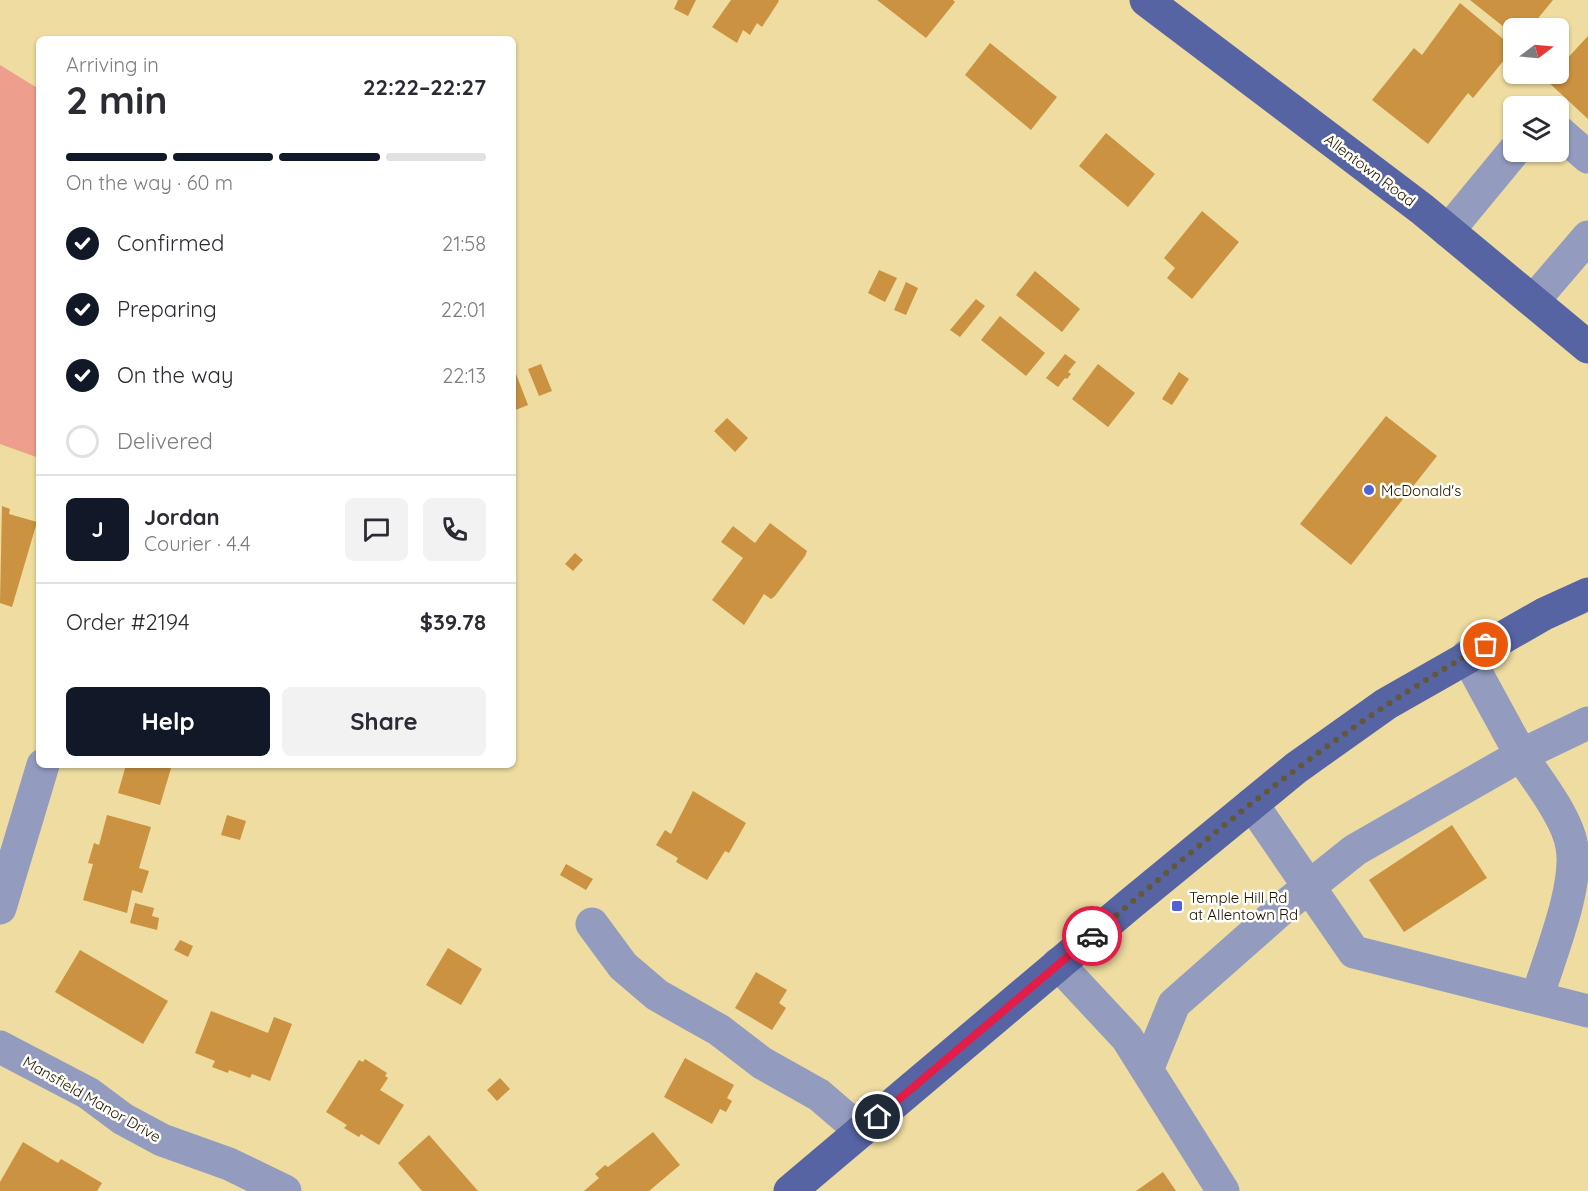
<!DOCTYPE html>
<html lang="en">
<head>
<meta charset="utf-8">
<style>
  body { margin:0; font-family:Quicksand,sans-serif; background:#f2f2f3; color:#2b2b33; height:100vh; display:flex; flex-direction:column; font-size:22px; white-space:nowrap }
  * { box-sizing:border-box; margin:0 }
  p { font-size:20px; color:#7c7c81 }
  .icon { flex:none; width:33px; height:33px; fill:none; stroke:currentColor; stroke-width:2; stroke-linecap:round; stroke-linejoin:round }
  .map { position:relative; flex:1; overflow:hidden }
  .sheet { position:absolute; left:36px; top:36px; width:480px; height:732px; display:flex; flex-direction:column; background:#fff; border-radius:9px; box-shadow:0 2px 4px #0004 }
  .sheet>* { flex:none }
  .needle { width:39px; rotate:74deg }
  .buttons { position:absolute; left:1503px; top:18px; display:grid; gap:12px }
  .buttons a { display:grid; place-items:center; width:66px; height:66px; border-radius:9px; background:#fff; box-shadow:0 2px 4px #0004; font-size:30px }
  .pin { position:absolute; display:grid; place-items:center; width:51px; height:51px; color:#fff; margin:-26px; border:3px solid #fff; border-radius:50%; box-shadow:0 2px 6px #0007 }
  .courier { position:absolute; display:grid; place-items:center; width:60px; height:60px; margin:-30px; border:4px solid #e11d48; border-radius:50%; background:#fff; color:#222; box-shadow:0 2px 8px #0007 }
  .summary em { font-style:normal; font-weight:800 }
  .summary div { display:flex; flex-direction:column-reverse }
  .summary { display:flex; align-items:center; justify-content:space-between; height:102px; padding:0 30px }
  h1 { font-size:39px; font-weight:800; line-height:45px }
  .bar { display:grid; grid-template-columns:repeat(4,1fr); gap:9px 6px; align-content:center; height:72px; padding:0 30px }
  .bar i { height:8px; border-radius:4px; background:#e1e1e2 }
  .bar .on { background:#111827 }
  .bar p { grid-column:span 4 }
  .line { display:flex; align-items:center; gap:15px; padding:0 30px; border-top:2px solid #e1e1e2 }
  .line div { flex:1 }
  .round { display:grid; place-items:center; flex:none; width:63px; height:63px; border-radius:9px; background:#f2f2f3 }
  ol { padding:0 30px; list-style:none }
  li { display:flex; align-items:center; gap:18px; height:66px }
  li p { margin-inline-start:auto }
  li .icon { padding:6px; border-radius:50%; background:#111827; color:#fff; stroke-width:4 }
  li:last-child { color:#7c7c81 }
  li i { width:33px; height:33px; border:3px solid #e1e1e2; border-radius:50% }
  .primary-button { display:flex; gap:12px; margin-top:auto; padding:12px 30px }
  .primary-button a { flex:1; height:69px; border-radius:9px; background:#111827; color:#fff; font-size:24px; font-weight:800; line-height:69px; text-align:center }
  .primary-button a+a { background:#f2f2f3; color:#2b2b33 }
  .map>svg:first-child { display:block }
  .green { fill:#ee9e8c }
  .building { fill:#ca9241 }
  .lines { fill:none; stroke-linecap:round; stroke-linejoin:round }
  .minor { stroke:#939cbf; stroke-width:33 }
  .major { stroke:#5764a3; stroke-width:33 }
  .done { stroke:#625838; stroke-width:6; stroke-dasharray:0 10.8 }
  .route { stroke:#e11d48; stroke-width:8 }
  .poi-dot { fill:#5261d7; stroke:#fffdf7; stroke-width:2 }
  .labels { text-anchor:middle; dominant-baseline:central; stroke-width:5; stroke-linejoin:round; paint-order:stroke }
  .street-label { font-size:15px; fill:#171100; stroke:#fffdf7 }
  .poi-label { font-size:15px; fill:#171100; stroke:#fffdf7; text-anchor:start }
</style>
</head>
<body>
<div class="map">
<svg width="1588" height="1191" viewBox="0 0 1588 1191">
  <rect width="100%" height="100%" fill="#eedca0"/>
  <path class="green" d="M0,65L39,89V458L0,444Z"/>
  <path class="building" d="M678,0H696L688,16L674,9Z
    M731,0H778L779,1L762,27L757,23L750,35L743,30L737,43L712,27Z
    M877,0H953L955,2L926,38Z
    M1470,0H1553L1530,28H1514V35Z
    M1460,3L1514,48L1473,98L1468,93L1428,144L1372,100L1414,48L1422,55Z
    M1588,36V119L1545,79L1550,74H1558V64L1563,60L1564,62Z
    M990,43L1057,97L1031,130L965,75Z
    M1106,133L1155,174L1128,207L1079,166Z
    M1202,211L1239,242L1192,299L1167,278L1175,268L1164,258Z
    M879,270L897,278L885,302L868,293Z
    M1035,271L1080,309L1062,332L1016,295Z
    M906,282L918,288L906,315L894,310Z
    M976,299L985,306L960,337L950,330Z
    M1000,316L1045,353L1026,376L981,340Z
    M1065,354L1076,362L1068,372L1071,374L1067,379L1065,378L1058,387L1046,378Z
    M541,364L552,391L539,396L528,369Z
    M1098,364L1135,393L1108,427L1072,399Z
    M513,366L528,405L513,411Z
    M1179,372L1189,379L1172,405L1162,399Z
    M1386,416L1437,456L1351,565L1300,524Z
    M727,418L748,438L735,452L714,431Z
    M2,506L10,509L9,514L37,522L12,607L0,603Z
    M770,523L807,551L805,556L775,596L771,599L764,594L744,625L712,600L743,558L721,542L733,526L755,543Z
    M575,553L583,560L573,571L565,564Z
    M126,765H172L160,805L118,793Z
    M693,791L746,823L729,853L725,851L707,880L676,862L678,858L656,845L665,830L671,834Z
    M107,815L151,827L139,868L149,871L142,893L132,890L127,913L83,900L93,864L88,863L94,843L99,845Z
    M227,815L246,821L240,840L221,835Z
    M1452,825L1487,878L1404,932L1369,880Z
    M566,864L593,879L586,890L560,875Z
    M135,903L154,908L152,916L159,918L157,930L130,923Z
    M180,940L193,946L188,957L174,950Z
    M448,948L482,969L461,1005L426,985Z
    M80,950L168,1001L143,1044L55,992Z
    M756,972L787,990L779,1003L786,1008L772,1030L735,1008Z
    M211,1011L268,1033L274,1017L292,1024L270,1081L252,1074L250,1078L229,1070L228,1073L212,1067L215,1061L195,1053Z
    M685,1058L734,1085L727,1098L732,1101L726,1112L720,1109L712,1124L664,1097Z
    M365,1059L387,1073L385,1076L388,1078L380,1090L404,1105L379,1145L361,1134L359,1137L344,1128L347,1125L326,1112L359,1060L363,1062Z
    M500,1078L510,1089L497,1101L487,1090Z
    M653,1132L680,1165L649,1191H584L599,1178L595,1174L605,1165L608,1167Z
    M429,1135L478,1191H422L398,1163Z
    M23,1142L58,1163L61,1159L102,1183L97,1191H0V1182Z
    M1163,1172L1176,1191H1136Z"/>
  <g class="lines">
    <path class="minor" d="M1558,131L1588,157
      M1448,231L1514,151
      M1534,300L1588,237
      M1252,804L1354,952L1588,1011
      M0,908L43,765
      M592,924L623,966L657,995L719,1030L762,1063L819,1095L861,1131
      M1058,964L1127,1038L1223,1191
      M1537,998C1549,958 1579,887 1572,847C1568,818 1537,780 1521,755L1588,723
      M0,1047L88,1093L123,1119L162,1140L229,1164L285,1191
      M1147,1070L1174,1004L1285,906L1355,850L1521,755L1467,656"/>
    <path class="major" d="M1146,0L1422,209L1588,347
      M790,1191L1129,905L1296,768L1386,704L1544,614L1588,594"/>
  </g>
  <g class="lines">
    <path class="done" d="M1092,936C1217,829 1342,724 1486,645"/>
    <path class="route" d="M878,1117L1092,936"/>
  </g>
  <g class="poi-dot">
    <circle cx="1369" cy="490" r="6"/>
    <rect x="1171" y="900" width="12" height="12" rx="3"/>
  </g>
  <g class="labels">
    <g class="street-label">
      <text transform="translate(1370 170) rotate(37)">Allentown Road</text>
      <text transform="translate(92 1099) rotate(30)">Mansfield Manor Drive</text>
    </g>
    <g class="poi-label">
      <text x="1381" y="490">McDonald's</text>
      <text x="1189" y="897">Temple Hill Rd<tspan x="1189" dy="17">at Allentown Rd</tspan></text>
    </g>
  </g>
</svg>
<div class="buttons">
<a><svg class="needle" viewBox="-14 -14 28 28"><path d="M0-13l5 13h-10z" fill="#e53935"/><path d="M0 13l5-13h-10z" fill="#7c7c81"/></svg></a>
<a><svg class="icon" aria-label="layers" viewBox="0 0 24 24"><path d="M12 4l9 5-9 5-9-5zM3 14l9 5 9-5"/></svg></a>
</div>
<div class="pin" style="left:1486px;top:645px;background:#ea580c"><svg class="icon" aria-label="bag" viewBox="0 0 24 24"><path d="M5 8h14l-1 12H6zM9 8a3 3 0 0 1 6 0"/></svg></div>
<div class="pin" style="left:878px;top:1117px;background:#1f2937"><svg class="icon" aria-label="home" viewBox="0 0 24 24"><path d="M3 11l9-7 9 7M6 9v11h12V9"/></svg></div>
<div class="courier" style="left:1092px;top:936px"><svg class="icon" aria-label="car" viewBox="0 0 24 24"><path d="M5 17H2v-5l4-1 3-4h7l3 4 3 1v5h-3M9 17h6M6 11h13"/><circle cx="7" cy="17" r="2"/><circle cx="17" cy="17" r="2"/></svg></div>
<section class="sheet">
<div class="summary"><div><h1>2 min</h1><p>Arriving in</p></div><em>22:22–22:27</em></div>
<div class="bar"><i class="on"></i><i class="on"></i><i class="on"></i><i></i><p>On the way · 60 m</p></div>
<ol>
<li><svg class="icon" aria-label="check" viewBox="0 0 24 24"><path d="M5 12l5 5 9-10"/></svg>Confirmed<p>21:58</p></li>
<li><svg class="icon" aria-label="check" viewBox="0 0 24 24"><path d="M5 12l5 5 9-10"/></svg>Preparing<p>22:01</p></li>
<li><svg class="icon" aria-label="check" viewBox="0 0 24 24"><path d="M5 12l5 5 9-10"/></svg>On the way<p>22:13</p></li>
<li><i></i>Delivered</li>
</ol>
<div class="line" style="height:108px"><b class="round" style="background:#111827;color:#fff">J</b><div><b>Jordan</b><p>Courier · 4.4</p></div><a class="round"><svg class="icon" aria-label="chat" viewBox="0 0 24 24"><path d="M4 5h16v11H9l-5 4z"/></svg></a><a class="round"><svg class="icon" aria-label="phone" viewBox="0 0 24 24"><path d="M5 4h4l2 5-3 2q2 4 5 5l2-3 5 2v4C11 20 4 13 5 4z"/></svg></a></div>
<div class="line" style="height:78px"><div>Order #2194</div><b>$39.78</b></div>
<div class="primary-button"><a>Help</a><a>Share</a></div>
</section>
</div>
</body>
</html>
